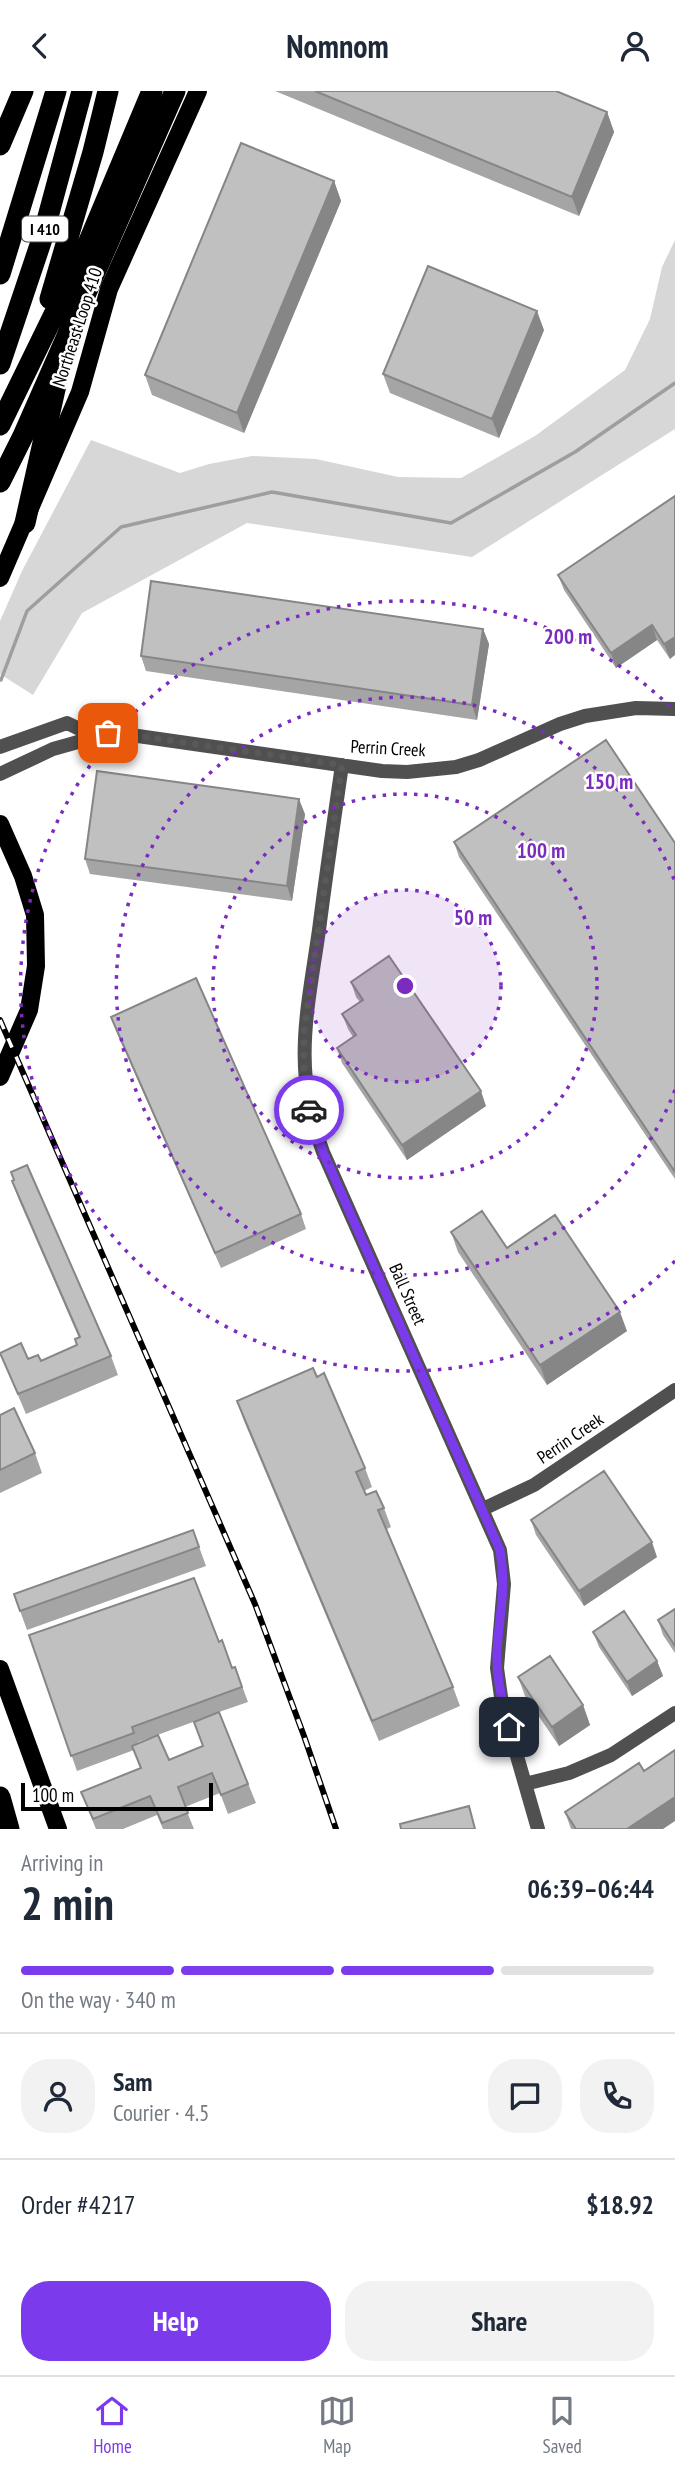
<!DOCTYPE html>
<html lang="en">
<head>
<meta charset="utf-8">
<style>
  body { margin:0; font-family:"PT Sans Narrow",sans-serif; background:#f2f2f3; color:#1f2937; height:100vh; display:flex; flex-direction:column; font-size:26px; white-space:nowrap }
  * { box-sizing:border-box; margin:0 }
  p { font-size:23px; color:#747a83 }
  .icon { flex:none; width:38px; height:38px; fill:none; stroke:currentColor; stroke-width:2; stroke-linecap:round; stroke-linejoin:round }
  .map { position:relative; height:1738px; overflow:hidden }
  .side { display:flex; flex-direction:column; background:#fff; flex:1 }
  .side>* { flex:none }
  .scale { position:absolute; left:21px; bottom:18px; width:192px; box-sizing:border-box; padding-left:7px; border:4px solid #000; border-top:0; font-size:19px; line-height:24px; white-space:nowrap; color:#000; -webkit-text-stroke:5px #fff; paint-order:stroke }
  .pin { position:absolute; display:grid; place-items:center; width:60px; height:60px; color:#fff; margin:-30px; border-radius:14px; box-shadow:0 4px 10px #0006 }
  .courier { position:absolute; display:grid; place-items:center; width:70px; height:70px; margin:-35px; border:5px solid #7c3aed; border-radius:50%; background:#fff; color:#222; box-shadow:0 2px 9px #0007 }
  .overview em { font-style:normal; font-weight:700 }
  .overview div { display:flex; flex-direction:column-reverse }
  .overview { display:flex; align-items:center; justify-content:space-between; height:119px; padding:0 21px }
  h1 { font-size:46px; font-weight:700; line-height:52px }
  .bar { display:grid; grid-template-columns:repeat(4,1fr); gap:10px 7px; align-content:center; height:84px; padding:0 21px }
  .bar i { height:9px; border-radius:5px; background:#e0e1e3 }
  .bar .on { background:#7c3aed }
  .bar p { grid-column:span 4 }
  .line { display:flex; align-items:center; gap:18px; padding:0 21px; border-top:2px solid #e0e1e3 }
  .line div { flex:1 }
  .round { display:grid; place-items:center; flex:none; width:74px; height:74px; border-radius:28px; background:#f2f2f3 }
  .action { display:flex; gap:14px; margin-top:auto; padding:14px 21px }
  .action a { flex:1; height:80px; border-radius:28px; background:#7c3aed; color:#fff; font-size:28px; font-weight:700; line-height:80px; text-align:center }
  .action a+a { background:#f2f2f3; color:#1f2937 }
  header { display:flex; justify-content:space-between; align-items:center; height:91px; padding:0 21px; background:#fff; font-size:32px; font-weight:700 }
  .tab-bar { display:flex; justify-content:space-around; align-items:center; height:98px; border-top:2px solid #e0e1e3; background:#fff; font-size:19px; color:#747a83 }
  .tab-bar a { display:grid; justify-items:center; gap:4px }
  .tab-bar .on { color:#7c3aed }
  .map>svg:first-child { display:block }
  .green { fill:#d7d7d7 }
  .lines { fill:none; stroke-linecap:round; stroke-linejoin:round }
  .stream { stroke:#9e9e9e; stroke-width:3.5 }
  .minor { stroke:#505050; stroke-width:14 }
  .major { stroke:#000; stroke-width:18 }
  .highway { stroke:#000; stroke-width:21 }
  .rail-casing { stroke:#000; stroke-width:6 }
  .rail { stroke:#fff; stroke-width:3.5; stroke-dasharray:10; stroke-linecap:butt }
  .wall { fill:#a5a5a5; fill-rule:evenodd }
  .shaded-wall { fill:#868686 }
  .building { fill:#c0c0c0; stroke:#868686; stroke-width:2 }
  .done { stroke:#595959; stroke-width:7; stroke-dasharray:0 12.6 }
  .route { stroke:#7c3aed; stroke-width:9 }
  .ring { fill:none; stroke:#7b2cbf; stroke-width:3.5; stroke-dasharray:3.5 7 }
  .labels { text-anchor:middle; dominant-baseline:central; stroke-width:5; stroke-linejoin:round; paint-order:stroke }
  .shield { fill:#fff; stroke:#4c4c4c; stroke-width:2 }
  .shield-label { font-size:16px; font-weight:bold; fill:#000 }
  .street-label { font-size:18px; fill:#000; stroke:#fff }
  .centre { fill:#7b2cbf; stroke:#fff; stroke-width:3.5 }
  .ring-label { font-size:21px; text-anchor:middle; font-weight:bold; fill:#7b2cbf; stroke:#fff; stroke-width:5; stroke-linejoin:round; paint-order:stroke }
</style>
</head>
<body>
<header><svg class="icon" aria-label="back" viewBox="0 0 24 24"><path d="M15 5l-7 7 7 7"/></svg>Nomnom<svg class="icon" aria-label="person" viewBox="0 0 24 24"><circle cx="12" cy="8" r="4"/><path d="M4 21q1-7 8-7t8 7"/></svg></header>
<div class="map">
<svg width="675" height="1738" viewBox="0 0 675 1738">
  <rect width="100%" height="100%" fill="#fff"/>
  <path class="green" d="M675,149V338L472,466L247,432L82,522L33,604L0,583V530L22,480L91,349L180,382L209,373L252,365L316,368L398,386L461,387L535,345L625,279L650,228L662,176Z"/>
  <g class="lines">
    <path class="stream" d="M1,589L27,520L121,436L272,401L451,432L575,361L675,292"/>
    <path class="minor" d="M0,656L67,632L90,643
      M342,674C334,729 326,784 319,839C307,923 292,978 323,1061L500,1459L504,1493L497,1577L502,1613L538,1738
      M0,683L53,658L78,651L90,643L131,644L382,680L407,681L456,676L479,669L560,633L585,625L636,617L675,618
      M483,1418L534,1394L675,1299
      M525,1693L569,1682L611,1664L675,1622"/>
    <path class="major" d="M0,487L80,301L109,198L198,0
      M0,733L23,785L35,824L36,875L29,919L0,986
      M0,1578L58,1738"/>
    <path class="highway" d="M0,54L23,0
      M0,183L56,0
      M50,208L93,61L108,0
      M0,273L42,148L82,0
      M0,334L84,162L152,0
      M0,391L23,345L175,0
      M25,432L56,294
      M0,1706L9,1738"/>
    <g class="rail-casing">
      <path id="rail" d="M0,929L255,1513L304,1645L336,1738"/>
    </g>
    <use href="#rail" class="rail"/>
  </g>
  <path class="wall" d="M275,0H556L607,21L614,41L579,125Z
    M334,90L341,110L244,342L152,304L145,284Z
    M544,239L499,347L390,302L383,283Z
    M675,405L670,568L657,549L616,577L564,499L558,484Z
    M483,538L489,553L477,629L146,580L141,565Z
    M305,723L292,810L90,783L85,768Z
    M454,751L675,752V1088L459,766Z
    M351,891L486,1015L407,1069L342,972L337,957L353,946L348,938L342,923L360,911L356,906Z
    M111,926L301,1123L306,1138L221,1177L116,940Z
    M11,1081L111,1265L118,1284L26,1323L0,1262L41,1270L77,1254L79,1247L19,1109L12,1090L14,1089Z
    M451,1141L507,1157L627,1240L547,1294L458,1161Z
    M317,1286L365,1377L372,1396L364,1400L366,1404L384,1417L391,1436L387,1438L453,1596L460,1615L379,1650L244,1330L237,1310Z
    M0,1324L35,1362L42,1382L0,1402Z
    M531,1429L657,1466L584,1515L536,1444Z
    M193,1439L206,1475L27,1539L14,1503Z
    M675,1518V1562L663,1544L658,1529Z
    M593,1541L657,1570L663,1585L632,1605L599,1556Z
    M29,1544L219,1551L232,1577L235,1576L248,1611L219,1621L256,1712L228,1723L220,1702L185,1716L194,1738H163L157,1724L123,1738H96L81,1701L140,1677L134,1659L77,1680ZM215,1623L194,1631L203,1655L169,1669L138,1652V1651Z
    M518,1586L583,1614L590,1634L559,1655L525,1605Z
    M565,1721L663,1738H571Z"/>
  <path class="shaded-wall" d="M607,21L614,41L579,125L572,106Z
    M334,90L341,110L244,342L237,322Z
    M537,220L544,239L499,347L492,328Z
    M652,534L657,549L616,577L611,562Z
    M483,538L489,553L477,629L472,614Z
    M675,546V564L670,568L664,553Z
    M299,708L305,723L292,810L287,795Z
    M481,1000L486,1015L407,1069L402,1054Z
    M620,1221L627,1240L547,1294L540,1274Z
    M652,1451L657,1466L584,1515L579,1500Z
    M657,1570L663,1585L632,1605L627,1591Z
    M583,1614L590,1634L559,1655L552,1636Z
    M675,1706V1730L663,1738H627Z"/>
  <path class="building" d="M315,0H556L607,21L572,106Z
    M241,52L334,90L237,322L145,284Z
    M428,175L537,220L492,328L383,283Z
    M675,405V546L664,553L652,534L611,562L558,484Z
    M151,490L483,538L472,614L141,565Z
    M606,649L675,752V1081L454,751Z
    M97,680L299,708L287,795L85,768Z
    M389,865L481,1000L402,1054L337,957L356,944L342,923L363,909L351,891Z
    M196,887L301,1123L215,1162L111,926Z
    M27,1074L111,1265L18,1303L0,1262L21,1252L28,1268L38,1264L41,1270L77,1254L75,1248L80,1246L12,1090L14,1089L11,1081Z
    M482,1120L507,1157L555,1124L620,1221L540,1274L451,1141Z
    M313,1277L317,1286L324,1282L365,1377L356,1381L366,1404L376,1400L384,1417L378,1419L453,1596L372,1630L237,1310Z
    M14,1317L35,1362L0,1379V1324Z
    M604,1380L652,1451L579,1500L531,1429Z
    M193,1439L199,1456L20,1520L14,1503Z
    M194,1487L219,1551L222,1549L232,1577L235,1576L242,1596L132,1636L134,1642L71,1665L29,1544Z
    M675,1518V1555L658,1529Z
    M624,1520L657,1570L627,1591L593,1541Z
    M550,1565L583,1614L552,1636L518,1586Z
    M219,1621L248,1693L221,1704L212,1682L178,1696L188,1722L162,1732L150,1705L93,1728L81,1701L141,1677L132,1655L158,1644L169,1669L203,1655L194,1631Z
    M675,1659V1706L627,1738H576L565,1721L639,1672L644,1680Z
    M469,1715L475,1738H401L400,1733Z"/>
  <g class="lines">
    <path class="done" d="M108,642L131,644L342,674L304,941V990L309,1019"/>
    <path class="route" d="M309,1019L323,1061L500,1459C507,1499 499,1523 497,1561C496,1587 502,1612 509,1636"/>
  </g>
  <circle cx="405" cy="895" r="96" fill="#7b2cbf" fill-opacity=".12"/>
  <g class="ring">
    <circle cx="405" cy="895" r="96"/>
    <circle cx="405" cy="895" r="192"/>
    <path d="M675 999A289 289 0 1 1 675 791"/>
    <path d="M675 1170A385 385 0 1 1 675 620"/>
  </g>
  <g class="labels">
    <rect class="shield" x="22" y="125.5" width="46" height="25" rx="5"/>
    <g class="shield-label">
      <text x="45" y="138">I 410</text>
    </g>
    <g class="street-label">
      <text transform="translate(77 236) rotate(-72)">Northeast Loop 410</text>
      <text transform="translate(388 657) rotate(3)">Perrin Creek</text>
      <text transform="translate(408 1203) rotate(66)">Ball Street</text>
      <text transform="translate(570 1347) rotate(-34)">Perrin Creek</text>
    </g>
  </g>
  <circle cx="405" cy="895" r="10" class="centre"/>
  <g class="ring-label">
    <text x="568" y="553">200 m</text>
    <text x="609" y="698">150 m</text>
    <text x="541" y="767">100 m</text>
    <text x="473" y="834">50 m</text>
  </g>
</svg>
<div class="scale">100 m</div>
<div class="pin" style="left:108px;top:642px;background:#ea580c"><svg class="icon" aria-label="bag" viewBox="0 0 24 24"><path d="M5 8h14l-1 12H6zM9 8a3 3 0 0 1 6 0"/></svg></div>
<div class="pin" style="left:509px;top:1636px;background:#1f2937"><svg class="icon" aria-label="home" viewBox="0 0 24 24"><path d="M3 11l9-7 9 7M6 9v11h12V9"/></svg></div>
<div class="courier" style="left:309px;top:1019px"><svg class="icon" aria-label="car" viewBox="0 0 24 24"><path d="M5 17H2v-5l4-1 3-4h7l3 4 3 1v5h-3M9 17h6M6 11h13"/><circle cx="7" cy="17" r="2"/><circle cx="17" cy="17" r="2"/></svg></div>
</div>
<section class="side">
<div class="overview"><div><h1>2 min</h1><p>Arriving in</p></div><em>06:39–06:44</em></div>
<div class="bar"><i class="on"></i><i class="on"></i><i class="on"></i><i></i><p>On the way · 340 m</p></div>
<div class="line" style="height:126px"><a class="round"><svg class="icon" aria-label="person" viewBox="0 0 24 24"><circle cx="12" cy="8" r="4"/><path d="M4 21q1-7 8-7t8 7"/></svg></a><div><b>Sam</b><p>Courier · 4.5</p></div><a class="round"><svg class="icon" aria-label="chat" viewBox="0 0 24 24"><path d="M4 5h16v11H9l-5 4z"/></svg></a><a class="round"><svg class="icon" aria-label="phone" viewBox="0 0 24 24"><path d="M5 4h4l2 5-3 2q2 4 5 5l2-3 5 2v4C11 20 4 13 5 4z"/></svg></a></div>
<div class="line" style="height:91px"><div>Order #4217</div><b>$18.92</b></div>
<div class="action"><a>Help</a><a>Share</a></div>
</section>
<nav class="tab-bar">
<a class="on"><svg class="icon" aria-label="home" viewBox="0 0 24 24"><path d="M3 11l9-7 9 7M6 9v11h12V9"/></svg>Home</a>
<a><svg class="icon" aria-label="map" viewBox="0 0 24 24"><path d="M3 6l6-2 6 2 6-2v14l-6 2-6-2-6 2zM9 4v14M15 6v14"/></svg>Map</a>
<a><svg class="icon" aria-label="saved" viewBox="0 0 24 24"><path d="M7 4h10v16l-5-4-5 4z"/></svg>Saved</a>
</nav>
</body>
</html>
